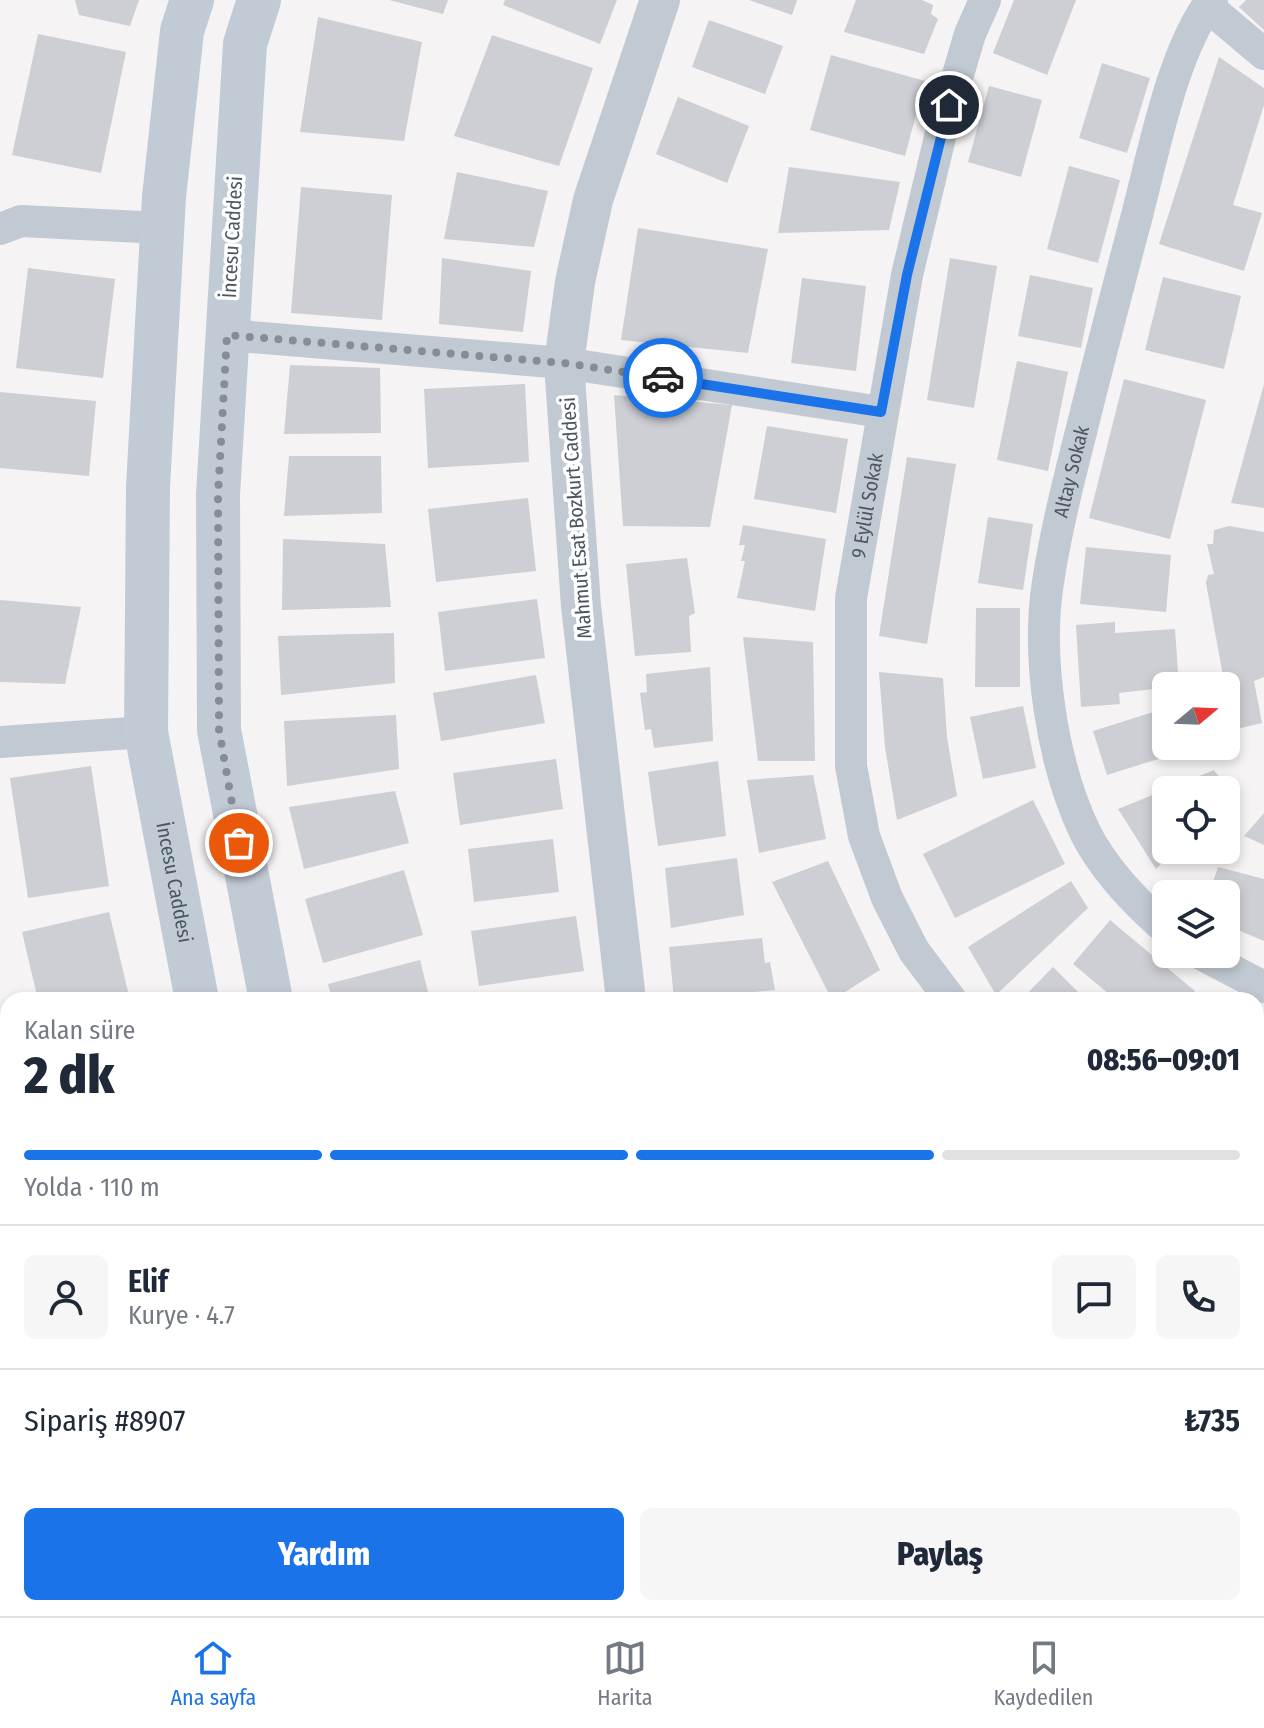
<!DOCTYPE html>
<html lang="tr">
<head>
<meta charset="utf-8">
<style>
  body { margin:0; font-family:"Fira Sans Condensed",sans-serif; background:#f6f6f7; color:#1f2937; height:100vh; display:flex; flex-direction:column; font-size:30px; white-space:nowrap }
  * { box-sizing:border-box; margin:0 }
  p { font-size:26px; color:#747a83 }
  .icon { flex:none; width:44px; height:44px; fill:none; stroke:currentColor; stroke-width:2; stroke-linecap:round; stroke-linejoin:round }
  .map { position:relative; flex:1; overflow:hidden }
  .drawer { position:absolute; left:0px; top:992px; width:1264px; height:624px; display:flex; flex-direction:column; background:#fff; border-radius:24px 24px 0 0; box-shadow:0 4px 12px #0003 }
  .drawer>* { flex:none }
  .needle { width:52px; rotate:71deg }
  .tools { position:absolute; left:1152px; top:672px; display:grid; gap:16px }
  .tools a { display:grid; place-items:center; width:88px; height:88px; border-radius:12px; background:#fff; box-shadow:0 4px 12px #0003; font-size:40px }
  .pin { position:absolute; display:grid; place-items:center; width:68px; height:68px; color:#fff; margin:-34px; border:4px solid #fff; border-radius:50%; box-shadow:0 2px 8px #0007 }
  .courier { position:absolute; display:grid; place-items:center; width:80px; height:80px; margin:-40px; border:6px solid #1a73e8; border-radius:50%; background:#fff; color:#222; box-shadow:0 2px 10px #0007 }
  .overview em { font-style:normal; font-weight:800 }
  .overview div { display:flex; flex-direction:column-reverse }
  .overview { display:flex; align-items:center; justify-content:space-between; height:136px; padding:0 24px }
  h1 { font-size:52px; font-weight:800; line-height:60px }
  .bar { display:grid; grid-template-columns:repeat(4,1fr); gap:12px 8px; align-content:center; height:96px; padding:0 24px }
  .bar i { height:10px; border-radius:6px; background:#e0e1e3 }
  .bar .active { background:#1a73e8 }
  .bar p { grid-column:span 4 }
  .line { display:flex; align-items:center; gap:20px; padding:0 24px; border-top:2px solid #e0e1e3 }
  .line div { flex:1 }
  .round { display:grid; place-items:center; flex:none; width:84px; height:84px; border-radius:12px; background:#f6f6f7 }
  .button { display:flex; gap:16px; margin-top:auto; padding:16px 24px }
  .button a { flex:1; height:92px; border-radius:12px; background:#1a73e8; color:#fff; font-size:32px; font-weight:800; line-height:92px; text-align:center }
  .button a+a { background:#f6f6f7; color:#1f2937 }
  .tabs { display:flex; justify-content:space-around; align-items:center; height:112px; border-top:2px solid #e0e1e3; background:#fff; font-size:22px; color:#747a83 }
  .tabs a { display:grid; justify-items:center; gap:4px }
  .tabs .active { color:#1a73e8 }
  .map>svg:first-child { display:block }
  .building { fill:#cdcfd5 }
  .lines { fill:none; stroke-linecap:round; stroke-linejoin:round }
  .minor { stroke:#c1cad2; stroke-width:32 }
  .tertiary { stroke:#c1cad2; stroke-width:40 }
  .secondary { stroke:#c1cbd6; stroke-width:44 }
  .done { stroke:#868d94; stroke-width:8; stroke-dasharray:0 14.4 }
  .route { stroke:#1a73e8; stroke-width:10 }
  .labels { text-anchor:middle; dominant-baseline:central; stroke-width:7; stroke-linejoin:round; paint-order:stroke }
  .street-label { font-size:20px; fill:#4a5661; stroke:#fff }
</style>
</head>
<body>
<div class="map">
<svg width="1264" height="1616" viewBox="0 0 1264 1616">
  <rect width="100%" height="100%" fill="#f5f3f3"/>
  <path class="building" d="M75,0H139L130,26L79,15Z
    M389,0H448L443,14Z
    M505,0H617L600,44L503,5Z
    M749,0H797L792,15Z
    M856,0H922L933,5L931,14L938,19L924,54L844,32Z
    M1014,0H1076L1047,75L993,53Z
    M1246,0H1264V30L1239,7Z
    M318,17L422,42L404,141L300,132Z
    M709,20L783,46L765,94L692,67Z
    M38,34L126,52L101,173L12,155Z
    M492,35L593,68L559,166L454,136Z
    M831,55L925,81L905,156L810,130Z
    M1219,57L1264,88V105L1233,205L1262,213L1244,271L1159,244Z
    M1102,63L1150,78L1127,153L1079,138Z
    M989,86L1042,100L1021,177L968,162Z
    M678,97L749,126L727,183L656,154Z
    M1069,166L1120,180L1098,263L1047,249Z
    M789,167L900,182L889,230L778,233Z
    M457,172L548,191L534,247L444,239Z
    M301,187L392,195L382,320L291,313Z
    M638,228L768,249L748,353L621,340Z
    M442,258L531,271L523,332L439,324Z
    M950,258L997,266L974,408L927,400Z
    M28,268L115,279L103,378L16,368Z
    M1030,275L1093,288L1081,348L1018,336Z
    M1163,277L1241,296L1224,369L1145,350Z
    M802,278L866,286L856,371L791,363Z
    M1017,361L1068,372L1048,471L997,460Z
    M290,365L380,368L381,433L284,434Z
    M1124,379L1206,400L1170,539L1089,518Z
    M525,384L529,462L428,468L424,389Z
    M1264,384V508L1231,503Z
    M0,392L96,401L89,476L0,468Z
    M614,395L732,405L710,527L623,526Z
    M767,426L848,439L836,513L754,499Z
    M289,456H381L382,513L284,516Z
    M907,457L956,464L927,644L879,636Z
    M528,498L536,571L436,582L428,509Z
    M988,517L1033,524L1023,590L978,583Z
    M743,525L826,539L815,611L737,598L745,561H741L745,545H739Z
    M1229,526L1264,532V677L1254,681L1262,723L1233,730L1206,583L1208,575L1214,574L1207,544H1213L1214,530Z
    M283,539L385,544L391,607L282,610Z
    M1086,547L1171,555L1166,612L1080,604Z
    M687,558L695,613L689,616L691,652L635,656L626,564Z
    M537,599L545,658L445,671L438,612Z
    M0,600L81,607L65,684L0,682Z
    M976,608H1020V687H975Z
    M1115,622V633L1175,629L1179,686L1119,693L1120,704L1081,707L1076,625Z
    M394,633L395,683L281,695L278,636Z
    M743,637L813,642L815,761H758Z
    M710,667L713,741L654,748L651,729L645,730L640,693L647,692L646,674Z
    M879,672L943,678L947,737L957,796L897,820L885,747Z
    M536,675L545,723L441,741L433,693Z
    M1023,706L1036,768L983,779L970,717Z
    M1166,708V746L1197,747L1107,775L1093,731Z
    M396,715L399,769L287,786L284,721Z
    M556,759L563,809L460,825L453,773Z
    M718,761L726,836L658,846L648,772Z
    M91,766L109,886L28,898L10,778Z
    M1214,770L1231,794L1226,799V790H1166V850H1175L1156,869L1118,809Z
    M813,775L826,839L759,853L747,780Z
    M395,791L409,843L304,869L289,807Z
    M1033,800L1065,864L955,918L923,854Z
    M1264,813V845L1244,836Z
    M553,839L559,892L474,902L468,849Z
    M737,858L744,915L671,928L665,868Z
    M828,861L880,970L832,1000L772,882Z
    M1218,867L1264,879V941L1226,925V894H1209Z
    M404,870L423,935L323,963L305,899Z
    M1071,881L1088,908L996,995L968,947Z
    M109,912L130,1000H38L22,932Z
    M576,916L584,971L479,986L471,931Z
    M1110,920L1195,991L1188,1000H1116L1073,964Z
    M762,938L765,963L770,962L775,990L674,1000L669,947Z
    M420,960L430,1000H332L328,984Z
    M1053,967L1086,1000H1021Z
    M0,1125L8,1147V1169L0,1172Z
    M8,1289V1439L0,1441V1291Z
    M1264,1361V1481L1256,1483V1364Z
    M460,1608H545L547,1616H462Z
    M679,1608H698L702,1616H659Z
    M790,1608H918L919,1611L894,1616H793Z
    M943,1608H1011V1616H947Z
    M1033,1608H1087L1088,1616H1034Z"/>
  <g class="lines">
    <g class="minor">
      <path d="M1207,6L1264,54"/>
      <path d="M0,229L21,221L162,228"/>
      <path d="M227,335L564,363L881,412"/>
      <path d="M0,742L146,732"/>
      <path id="s1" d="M1166,929C1135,902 1104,870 1085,832C1052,763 1036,658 1048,582C1056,530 1069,479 1082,428C1098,363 1115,299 1132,234C1151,167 1170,53 1212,0"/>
      <path d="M1201,954L1264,987"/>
      <path id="s2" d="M951,1000L914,951L887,898L864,836L851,766V598L907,275L942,129L970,34L985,0"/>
      <path d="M0,1214L8,1211"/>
      <path d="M1256,1277L1264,1281"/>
      <path d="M1256,1319L1264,1317"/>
    </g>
    <path class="tertiary" d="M626,1000L581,606L564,363L575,282L593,200L660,0
      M741,1608L744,1616"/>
    <g class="secondary">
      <path id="s3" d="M192,0L182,31L164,197L148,487L146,732L197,1000"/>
      <path d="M259,0L245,44L218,495L219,730L271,1000"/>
      <path d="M332,1608L333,1616"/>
      <path d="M409,1608L411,1616"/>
    </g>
  </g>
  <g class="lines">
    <path class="done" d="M239,843L219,730L218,495L227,335L564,363L663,378"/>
    <path class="route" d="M663,378L881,412L907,275L949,105"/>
  </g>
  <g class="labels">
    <g class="street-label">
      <text transform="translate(232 237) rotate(-87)">İncesu Caddesi</text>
      <text stroke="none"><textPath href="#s1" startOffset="496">Altay Sokak</textPath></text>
      <text stroke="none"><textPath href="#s2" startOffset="520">9 Eylül Sokak</textPath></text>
      <text transform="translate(576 518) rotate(-94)">Mahmut Esat Bozkurt Caddesi</text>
      <text stroke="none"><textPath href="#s3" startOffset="888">İncesu Caddesi</textPath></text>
    </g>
  </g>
</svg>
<div class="tools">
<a><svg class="needle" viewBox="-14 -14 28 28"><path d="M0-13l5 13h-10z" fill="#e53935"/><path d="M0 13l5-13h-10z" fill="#747a83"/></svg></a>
<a><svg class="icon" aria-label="locate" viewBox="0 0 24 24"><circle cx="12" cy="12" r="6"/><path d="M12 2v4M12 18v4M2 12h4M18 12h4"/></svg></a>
<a><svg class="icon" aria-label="layers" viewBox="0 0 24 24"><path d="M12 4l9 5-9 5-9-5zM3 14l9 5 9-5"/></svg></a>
</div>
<div class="pin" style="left:239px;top:843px;background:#ea580c"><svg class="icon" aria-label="bag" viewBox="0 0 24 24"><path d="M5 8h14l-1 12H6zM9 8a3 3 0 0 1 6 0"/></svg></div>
<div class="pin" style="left:949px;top:105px;background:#1f2937"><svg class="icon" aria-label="home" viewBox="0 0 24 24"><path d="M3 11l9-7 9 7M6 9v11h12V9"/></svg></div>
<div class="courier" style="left:663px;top:378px"><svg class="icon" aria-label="car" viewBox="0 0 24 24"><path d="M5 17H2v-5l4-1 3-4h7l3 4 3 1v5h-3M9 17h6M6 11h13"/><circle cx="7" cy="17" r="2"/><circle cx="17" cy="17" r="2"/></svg></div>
<section class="drawer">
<div class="overview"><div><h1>2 dk</h1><p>Kalan süre</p></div><em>08:56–09:01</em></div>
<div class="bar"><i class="active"></i><i class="active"></i><i class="active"></i><i></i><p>Yolda · 110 m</p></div>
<div class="line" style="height:144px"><a class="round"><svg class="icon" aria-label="person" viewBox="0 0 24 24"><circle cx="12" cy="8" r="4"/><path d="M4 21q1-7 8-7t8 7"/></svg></a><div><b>Elif</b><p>Kurye · 4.7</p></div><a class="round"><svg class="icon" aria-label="chat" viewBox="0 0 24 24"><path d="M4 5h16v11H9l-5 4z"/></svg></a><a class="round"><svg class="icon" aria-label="phone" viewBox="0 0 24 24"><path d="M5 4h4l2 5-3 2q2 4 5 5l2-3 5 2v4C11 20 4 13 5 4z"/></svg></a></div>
<div class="line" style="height:104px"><div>Sipariş #8907</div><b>₺735</b></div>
<div class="button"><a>Yardım</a><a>Paylaş</a></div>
</section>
</div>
<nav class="tabs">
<a class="active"><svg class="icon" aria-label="home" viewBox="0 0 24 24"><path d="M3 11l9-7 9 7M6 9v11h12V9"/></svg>Ana sayfa</a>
<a><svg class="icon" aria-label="map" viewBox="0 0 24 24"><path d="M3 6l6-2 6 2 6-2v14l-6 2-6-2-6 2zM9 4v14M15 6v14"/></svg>Harita</a>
<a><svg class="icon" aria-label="saved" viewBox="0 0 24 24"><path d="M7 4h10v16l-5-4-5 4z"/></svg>Kaydedilen</a>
</nav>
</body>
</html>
